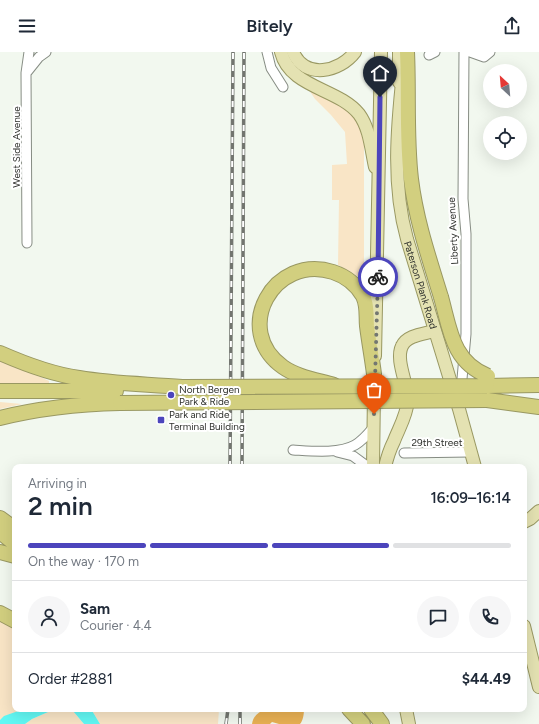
<!DOCTYPE html>
<html lang="en">
<head>
<meta charset="utf-8">
<style>
  body { margin:0; font-family:Figtree,sans-serif; background:#f6f6f7; color:#1f2937; height:100vh; display:flex; flex-direction:column; font-size:15px; white-space:nowrap }
  * { box-sizing:border-box; margin:0 }
  p { font-size:13px; color:#747a83 }
  .icon { flex:none; width:22px; height:22px; fill:none; stroke:currentColor; stroke-width:2; stroke-linecap:round; stroke-linejoin:round }
  .map { position:relative; flex:1; overflow:hidden }
  .drawer { position:absolute; left:12px; top:412px; width:515px; height:248px; display:flex; flex-direction:column; background:#fff; border-radius:8px; box-shadow:0 4px 16px #0002 }
  .drawer>* { flex:none }
  .needle { width:26px; rotate:334deg }
  .buttons { position:absolute; left:483px; top:12px; display:grid; gap:8px }
  .buttons a { display:grid; place-items:center; width:44px; height:44px; border-radius:50%; background:#fff; box-shadow:0 4px 16px #0002; font-size:20px }
  .pin { position:absolute; display:grid; place-items:center; width:34px; height:34px; color:#fff; margin:-41px -17px; border-radius:50% 50% 50% 0; rotate:-45deg; box-shadow:0 0 4px #0007 }
  .pin .icon { rotate:45deg }
  .courier { position:absolute; display:grid; place-items:center; width:40px; height:40px; margin:-20px; border:3px solid #4c45bc; border-radius:50%; background:#fff; color:#222; box-shadow:0 1px 5px #0007 }
  .overview em { font-style:normal; font-weight:600 }
  .overview div { display:flex; flex-direction:column-reverse }
  .overview { display:flex; align-items:center; justify-content:space-between; height:68px; padding:0 16px }
  h1 { font-size:26px; font-weight:600; line-height:30px }
  .bar { display:grid; grid-template-columns:repeat(4,1fr); gap:6px 4px; align-content:center; height:48px; padding:0 16px }
  .bar i { height:5px; border-radius:3px; background:#e0e1e3 }
  .bar .on { background:#4c45bc }
  .bar p { grid-column:span 4 }
  .line { display:flex; align-items:center; gap:10px; padding:0 16px; border-top:1px solid #e0e1e3 }
  .line div { flex:1 }
  .round { display:grid; place-items:center; flex:none; width:42px; height:42px; border-radius:21px; background:#f6f6f7 }
  header { display:flex; justify-content:space-between; align-items:center; height:52px; padding:0 16px; background:#fff; font-size:18px; font-weight:600 }
  .map>svg:first-child { display:block }
  .green { fill:#f9e5c6 }
  .forest { fill:#e9b154 }
  .water { fill:#61f8f4 }
  .lines { fill:none; stroke-linecap:round; stroke-linejoin:round }
  .minor-casing { stroke:#878d84; stroke-width:11 }
  .major-casing { stroke:#999862; stroke-width:14 }
  .highway-casing { stroke:#999862; stroke-width:16 }
  .minor { stroke:#fff; stroke-width:9 }
  .major { stroke:#e4e2b2; stroke-width:12 }
  .highway { stroke:#d2cf7f; stroke-width:14 }
  .rail-casing { stroke:#72756f; stroke-width:3.5 }
  .rail { stroke:#fff; stroke-width:2; stroke-dasharray:6; stroke-linecap:butt }
  .highway-bridge-casing { stroke:#999862; stroke-width:16; stroke-linecap:butt }
  .highway-bridge { stroke:#d2cf7f; stroke-width:14 }
  .done { stroke:#737771; stroke-width:4; stroke-dasharray:0 7.2 }
  .route { stroke:#4c45bc; stroke-width:5 }
  .poi-dot { fill:#4c45bc; stroke:#fff; stroke-width:1.5 }
  .labels { text-anchor:middle; dominant-baseline:central; stroke-width:4; stroke-linejoin:round; paint-order:stroke }
  .street-label { font-size:10px; fill:#2f312d; stroke:#fff }
  .poi-label { font-size:10px; fill:#2f312d; stroke:#fff; text-anchor:start }
</style>
</head>
<body>
<header><svg class="icon" aria-label="menu" viewBox="0 0 24 24"><path d="M4 6h16M4 12h16M4 18h16"/></svg>Bitely<svg class="icon" aria-label="share" viewBox="0 0 24 24"><path d="M12 15V3M7 8l5-5 5 5M5 13v7h14v-7"/></svg></header>
<div class="map">
<svg width="539" height="672" viewBox="0 0 539 672">
  <rect width="100%" height="100%" fill="#f2f8ef"/>
  <path class="green" d="M309,38C327,48 352,56 361,76C363,81 363,87 364,92V228L338,213L339,148H332V113L347,112L345,80L331,63L315,47Z
    M0,306L49,329V331H0Z
    M0,350L22,352L0,357Z
    M0,566L15,573V657H24L0,668Z
    M55,657L73,659L84,672H25L32,667Z
    M91,657H219L218,672H100Z"/>
  <path class="forest" d="M265,657H304C304,662 303,669 300,672H279L272,670L270,672H252C253,664 259,660 265,657Z"/>
  <path class="water" d="M24,657H55L32,667L25,672H0V668L4,664Z
    M62,657H91L100,672H84L73,659Z"/>
  <g class="lines">
    <g class="minor-casing">
      <path id="minor" d="M267,0L271,16L283,35
        M470,0L484,5L490,0
        M429,3L435,0
        M27,20L39,5L46,0
        M27,191L26,21L29,0
        M461,338L466,282V182L463,147L464,0
        M293,398C311,399 339,402 355,393C362,389 368,382 373,376
        M337,400L353,404L368,415
        M404,401L470,400"/>
    </g>
    <g class="major-casing">
      <g id="major">
        <path d="M281,0C290,36 338,36 359,62C370,77 371,97 375,115"/>
        <path d="M293,0C305,28 340,20 355,0"/>
        <path d="M399,0V30"/>
        <path id="s1" d="M403,21C397,76 392,133 407,187L459,357L475,415"/>
        <path d="M375,304L381,0"/>
        <path d="M373,415L374,340"/>
        <path d="M385,415C387,406 390,397 394,389C399,376 407,363 408,348C408,332 395,308 402,294C407,283 424,282 434,279"/>
        <path d="M524,470L530,467L539,459"/>
        <path d="M524,574L539,635"/>
        <path d="M406,657L409,672"/>
      </g>
    </g>
    <g class="highway-casing">
      <path id="highway" d="M407,0C409,42 406,85 411,127C416,168 429,206 441,245
        M0,301C25,312 51,322 79,326C113,332 148,332 182,335
        M334,333C317,328 297,325 283,315C231,278 274,201 333,220C345,224 356,232 363,244C368,254 366,264 367,274C369,290 372,306 374,322
        M487,334L539,333
        M0,339H116
        M487,348L539,355
        M0,366C40,356 79,352 120,351
        M0,466L15,477
        M0,480L15,492
        M0,500L15,504
        M0,561L15,569
        M349,657L363,672
        M371,657L382,672"/>
    </g>
    <use href="#minor" class="minor"/>
    <use href="#major" class="major"/>
    <use href="#highway" class="highway"/>
    <g class="rail-casing">
      <path id="rail" d="M230,415L233,0
        M242,415L244,0
        M226,672L228,657
        M240,672V657"/>
    </g>
    <use href="#rail" class="rail"/>
    <g class="highway-bridge-casing">
      <path id="highway-bridge" d="M441,245C450,277 452,310 488,324
        M182,335L487,334
        M120,351L487,348"/>
    </g>
    <use href="#highway-bridge" class="highway-bridge"/>
  </g>
  <g class="lines">
    <path class="done" d="M374,362L378,225"/>
    <path class="route" d="M378,225L380,45"/>
  </g>
  <g class="poi-dot">
    <circle cx="171" cy="343" r="4"/>
    <rect x="157" y="364" width="8" height="8" rx="2"/>
  </g>
  <g class="labels">
    <g class="street-label">
      <text transform="translate(16 95) rotate(-90)">West Side Avenue</text>
      <text transform="translate(453 179) rotate(-93)">Liberty Avenue</text>
      <text stroke="none"><textPath href="#s1" startOffset="215">Paterson Plank Road</textPath></text>
      <text x="437" y="390">29th Street</text>
    </g>
    <g class="poi-label">
      <text x="179" y="337">North Bergen<tspan x="179" dy="12">Park &amp; Ride</tspan></text>
      <text x="169" y="362">Park and Ride<tspan x="169" dy="12">Terminal Building</tspan></text>
    </g>
  </g>
</svg>
<div class="buttons">
<a><svg class="needle" viewBox="-14 -14 28 28"><path d="M0-13l5 13h-10z" fill="#e53935"/><path d="M0 13l5-13h-10z" fill="#747a83"/></svg></a>
<a><svg class="icon" aria-label="locate" viewBox="0 0 24 24"><circle cx="12" cy="12" r="6"/><path d="M12 2v4M12 18v4M2 12h4M18 12h4"/></svg></a>
</div>
<div class="pin" style="left:374px;top:362px;background:#ea580c"><svg class="icon" aria-label="bag" viewBox="0 0 24 24"><path d="M5 8h14l-1 12H6zM9 8a3 3 0 0 1 6 0"/></svg></div>
<div class="pin" style="left:380px;top:45px;background:#1f2937"><svg class="icon" aria-label="home" viewBox="0 0 24 24"><path d="M3 11l9-7 9 7M6 9v11h12V9"/></svg></div>
<div class="courier" style="left:378px;top:225px"><svg class="icon" aria-label="bike" viewBox="0 0 24 24"><circle cx="6" cy="16" r="4"/><circle cx="18" cy="16" r="4"/><path d="M6 16l4-8h5l3 8M10 8l3 8H6M13 5h3"/></svg></div>
<section class="drawer">
<div class="overview"><div><h1>2 min</h1><p>Arriving in</p></div><em>16:09–16:14</em></div>
<div class="bar"><i class="on"></i><i class="on"></i><i class="on"></i><i></i><p>On the way · 170 m</p></div>
<div class="line" style="height:72px"><a class="round"><svg class="icon" aria-label="person" viewBox="0 0 24 24"><circle cx="12" cy="8" r="4"/><path d="M4 21q1-7 8-7t8 7"/></svg></a><div><b>Sam</b><p>Courier · 4.4</p></div><a class="round"><svg class="icon" aria-label="chat" viewBox="0 0 24 24"><path d="M4 5h16v11H9l-5 4z"/></svg></a><a class="round"><svg class="icon" aria-label="phone" viewBox="0 0 24 24"><path d="M5 4h4l2 5-3 2q2 4 5 5l2-3 5 2v4C11 20 4 13 5 4z"/></svg></a></div>
<div class="line" style="height:52px"><div>Order #2881</div><b>$44.49</b></div>
</section>
</div>
</body>
</html>
